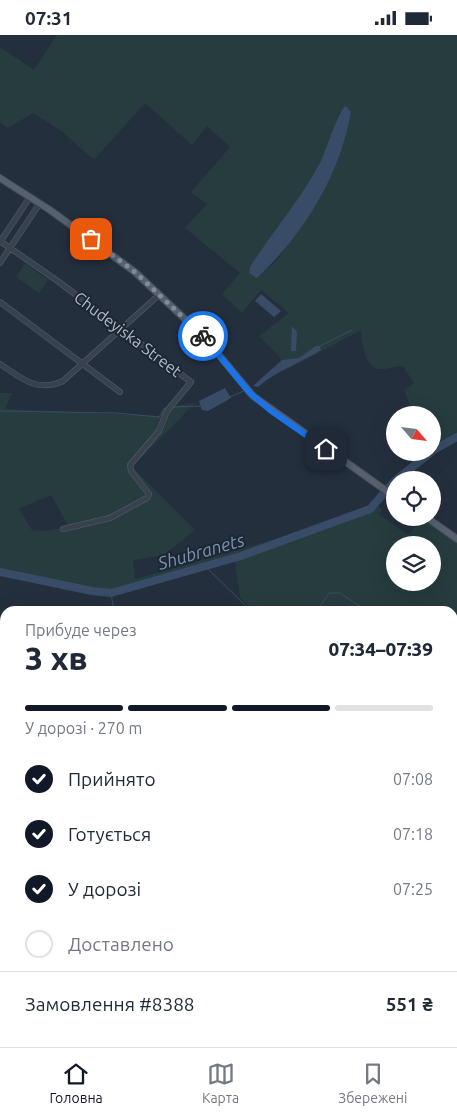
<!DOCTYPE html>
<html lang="uk">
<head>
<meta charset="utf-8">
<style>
  body { margin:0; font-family:Ubuntu,sans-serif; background:#f2f2f3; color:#1f2937; height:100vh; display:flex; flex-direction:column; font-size:19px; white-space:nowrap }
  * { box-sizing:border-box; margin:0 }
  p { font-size:16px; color:#747a83 }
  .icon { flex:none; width:28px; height:28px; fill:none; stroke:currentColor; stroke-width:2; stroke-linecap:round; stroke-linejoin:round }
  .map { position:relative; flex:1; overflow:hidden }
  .panel { position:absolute; left:0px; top:571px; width:458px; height:441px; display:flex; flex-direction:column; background:#fff; border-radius:15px 15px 0 0; box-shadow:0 5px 20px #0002 }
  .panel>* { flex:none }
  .needle { width:32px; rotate:118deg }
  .controls { position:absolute; left:386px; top:371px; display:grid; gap:10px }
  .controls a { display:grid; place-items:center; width:55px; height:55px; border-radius:50%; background:#fff; box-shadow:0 5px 20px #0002; font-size:25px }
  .pin { position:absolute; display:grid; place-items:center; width:42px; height:42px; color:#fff; margin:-21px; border-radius:10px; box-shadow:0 2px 8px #0006 }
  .courier { position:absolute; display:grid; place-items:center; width:50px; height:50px; margin:-25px; border:4px solid #1a73e8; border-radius:50%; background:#fff; color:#222; box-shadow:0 1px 6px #0007 }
  .summary em { font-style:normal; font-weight:800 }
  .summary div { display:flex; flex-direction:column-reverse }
  .summary { display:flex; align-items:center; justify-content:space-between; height:85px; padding:0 25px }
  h1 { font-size:32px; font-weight:800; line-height:38px }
  .bar { display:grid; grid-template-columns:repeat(4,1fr); gap:8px 5px; align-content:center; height:60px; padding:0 25px }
  .bar i { height:6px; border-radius:4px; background:#e0e1e3 }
  .bar .active { background:#111827 }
  .bar p { grid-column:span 4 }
  .line { display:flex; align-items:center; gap:12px; padding:0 25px; border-top:1px solid #e0e1e3 }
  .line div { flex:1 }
  ol { padding:0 25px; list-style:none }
  li { display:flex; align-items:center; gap:15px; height:55px }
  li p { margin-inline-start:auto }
  li .icon { padding:5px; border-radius:50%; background:#111827; color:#fff; stroke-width:4 }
  li:last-child { color:#747a83 }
  li i { width:28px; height:28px; border:2px solid #e0e1e3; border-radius:50% }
  .status { display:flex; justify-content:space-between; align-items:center; height:35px; padding:0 25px; background:#fff; direction:ltr }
  .status svg { height:14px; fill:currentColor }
  .tab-bar { display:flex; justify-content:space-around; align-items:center; height:70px; border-top:1px solid #e0e1e3; background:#fff; font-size:14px; color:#747a83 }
  .tab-bar a { display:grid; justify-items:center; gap:2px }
  .tab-bar .active { color:#111827 }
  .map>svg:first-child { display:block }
  .green { fill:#263c3f; fill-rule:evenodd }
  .water { fill:#394c67 }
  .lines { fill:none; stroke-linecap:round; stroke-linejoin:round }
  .stream { stroke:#394c67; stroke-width:1 }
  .river { stroke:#394c67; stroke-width:8 }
  .minor-casing { stroke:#565f6c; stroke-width:6 }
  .major-casing { stroke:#414a57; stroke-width:8 }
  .minor { stroke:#38414e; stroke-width:5 }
  .major { stroke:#56606e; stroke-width:6 }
  .done { stroke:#828b98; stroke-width:5; stroke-dasharray:0 9 }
  .route { stroke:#1a73e8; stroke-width:6 }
  .labels { text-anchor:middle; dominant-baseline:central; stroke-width:4; stroke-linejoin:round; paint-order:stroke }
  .street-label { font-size:16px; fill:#b4bcc9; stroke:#1d2633 }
  .water-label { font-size:18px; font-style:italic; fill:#7c92b1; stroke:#1d2633 }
</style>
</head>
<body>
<div class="status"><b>07:31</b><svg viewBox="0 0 49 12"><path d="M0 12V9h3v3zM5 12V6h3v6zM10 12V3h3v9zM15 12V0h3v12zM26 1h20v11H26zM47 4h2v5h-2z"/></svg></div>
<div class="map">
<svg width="457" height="1012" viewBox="0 0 457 1012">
  <rect width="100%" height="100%" fill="#242f3e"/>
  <path class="green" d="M57,0H457V404L438,417L425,419L432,418V380H414L404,355L414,348L403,331C395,331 386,335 378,334C365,332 361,305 361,295L288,334L277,319L259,301L289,278L261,255L242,278L222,259L240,238L185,193L207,169L191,157L230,112L207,91L192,110L145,68L94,125L60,95L33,78L8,93L0,88V12L34,35ZM340,75L328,145L279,223L257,243L329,111Z
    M25,228L48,245L39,258L16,242Z
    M0,358H12L5,374L159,381L163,373L195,368L132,432L195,495L164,520L133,525L135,544L304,496L369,472L374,467L380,472L382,475L379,479L408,500L422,483L431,482L457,500V899L453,905L452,576H253L240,563L235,526L114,560L91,558L0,537ZM51,460L69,492L43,496L32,495L19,474ZM395,510H432V548H395Z"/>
  <path class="water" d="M346,71L351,77C340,140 304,199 257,243L249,238L250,232C273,196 301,164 321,126C326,116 339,73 346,71Z
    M261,259L281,276L274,282L255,266Z
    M292,291L297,297L296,316H291Z
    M316,311H320L321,315C301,327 275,337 258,352L253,351L282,325L299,323Z
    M225,353L231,363L208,376L202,375L199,366Z"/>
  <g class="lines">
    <path class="stream" d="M320,311L352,295
      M230,362L246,355
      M172,372L201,371
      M0,376L116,378L159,382L165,373H168
      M205,531L251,576
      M111,558L114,576
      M317,576L329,558H340L367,576
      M452,621L457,623
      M452,853L457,858
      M452,886L457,879
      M0,1000H5
      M42,1008L43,1012
      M146,1008L152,1012
      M91,1012L107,1008"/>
    <path class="river" d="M432,416L457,402
      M396,445L430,418
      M0,537L92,556L111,558L241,521L370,474L395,446"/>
    <g class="minor-casing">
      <path id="minor" d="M0,206L59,247L191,347L167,376L159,396L130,430L131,436L149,459L147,463L110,483L63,494
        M0,207L30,162
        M0,228L40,168
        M0,267L120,357
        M0,329C21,343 37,358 63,346L160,259
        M452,903L457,896
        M0,925L5,922
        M266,1008L269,1012
        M324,1008L325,1012"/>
    </g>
    <g class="major-casing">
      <path id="major" d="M0,143L50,175L135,237L204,302L253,361L395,462
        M426,482L457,504"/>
    </g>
    <use href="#minor" class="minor"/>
    <use href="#major" class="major"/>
  </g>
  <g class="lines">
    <path class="done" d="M91,204L135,237L203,301"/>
    <path class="route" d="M203,301L250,358L270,375L326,414"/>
  </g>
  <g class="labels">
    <g class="street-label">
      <text transform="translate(128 299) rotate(37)">Chudeyiska Street</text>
    </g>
    <g class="water-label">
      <text transform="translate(201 516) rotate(-16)">Shubranets</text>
    </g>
  </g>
</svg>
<div class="controls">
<a><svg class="needle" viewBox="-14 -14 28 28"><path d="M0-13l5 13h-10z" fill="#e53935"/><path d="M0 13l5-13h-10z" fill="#747a83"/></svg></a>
<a><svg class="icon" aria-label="locate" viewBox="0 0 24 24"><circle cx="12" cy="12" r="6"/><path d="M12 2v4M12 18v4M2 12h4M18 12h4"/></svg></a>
<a><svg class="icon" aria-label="layers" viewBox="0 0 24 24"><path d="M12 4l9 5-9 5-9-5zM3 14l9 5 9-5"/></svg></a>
</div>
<div class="pin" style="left:91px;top:204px;background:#ea580c"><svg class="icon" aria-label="bag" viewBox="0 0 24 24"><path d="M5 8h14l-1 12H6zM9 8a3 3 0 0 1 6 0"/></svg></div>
<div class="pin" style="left:326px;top:414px;background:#1f2937"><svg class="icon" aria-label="home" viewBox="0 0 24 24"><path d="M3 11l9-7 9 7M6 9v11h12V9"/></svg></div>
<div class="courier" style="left:203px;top:301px"><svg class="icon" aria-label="bike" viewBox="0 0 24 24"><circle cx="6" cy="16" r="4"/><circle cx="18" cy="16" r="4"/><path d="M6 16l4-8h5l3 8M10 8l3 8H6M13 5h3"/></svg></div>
<section class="panel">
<div class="summary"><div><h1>3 хв</h1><p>Прибуде через</p></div><em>07:34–07:39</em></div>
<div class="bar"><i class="active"></i><i class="active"></i><i class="active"></i><i></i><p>У дорозі · 270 m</p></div>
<ol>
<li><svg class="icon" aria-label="check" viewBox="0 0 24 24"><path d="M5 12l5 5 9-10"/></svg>Прийнято<p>07:08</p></li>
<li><svg class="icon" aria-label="check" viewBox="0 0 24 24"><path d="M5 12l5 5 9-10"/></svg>Готується<p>07:18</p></li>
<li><svg class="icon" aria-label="check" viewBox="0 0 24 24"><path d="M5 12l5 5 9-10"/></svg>У дорозі<p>07:25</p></li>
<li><i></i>Доставлено</li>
</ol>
<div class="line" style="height:65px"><div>Замовлення #8388</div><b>551 ₴</b></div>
</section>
</div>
<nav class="tab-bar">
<a class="active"><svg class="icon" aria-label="home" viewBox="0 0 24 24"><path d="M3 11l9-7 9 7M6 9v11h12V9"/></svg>Головна</a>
<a><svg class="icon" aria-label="map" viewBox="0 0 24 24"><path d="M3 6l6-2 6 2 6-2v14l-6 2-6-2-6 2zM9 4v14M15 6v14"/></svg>Карта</a>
<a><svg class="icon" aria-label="saved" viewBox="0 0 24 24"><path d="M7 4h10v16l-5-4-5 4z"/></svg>Збережені</a>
</nav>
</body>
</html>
